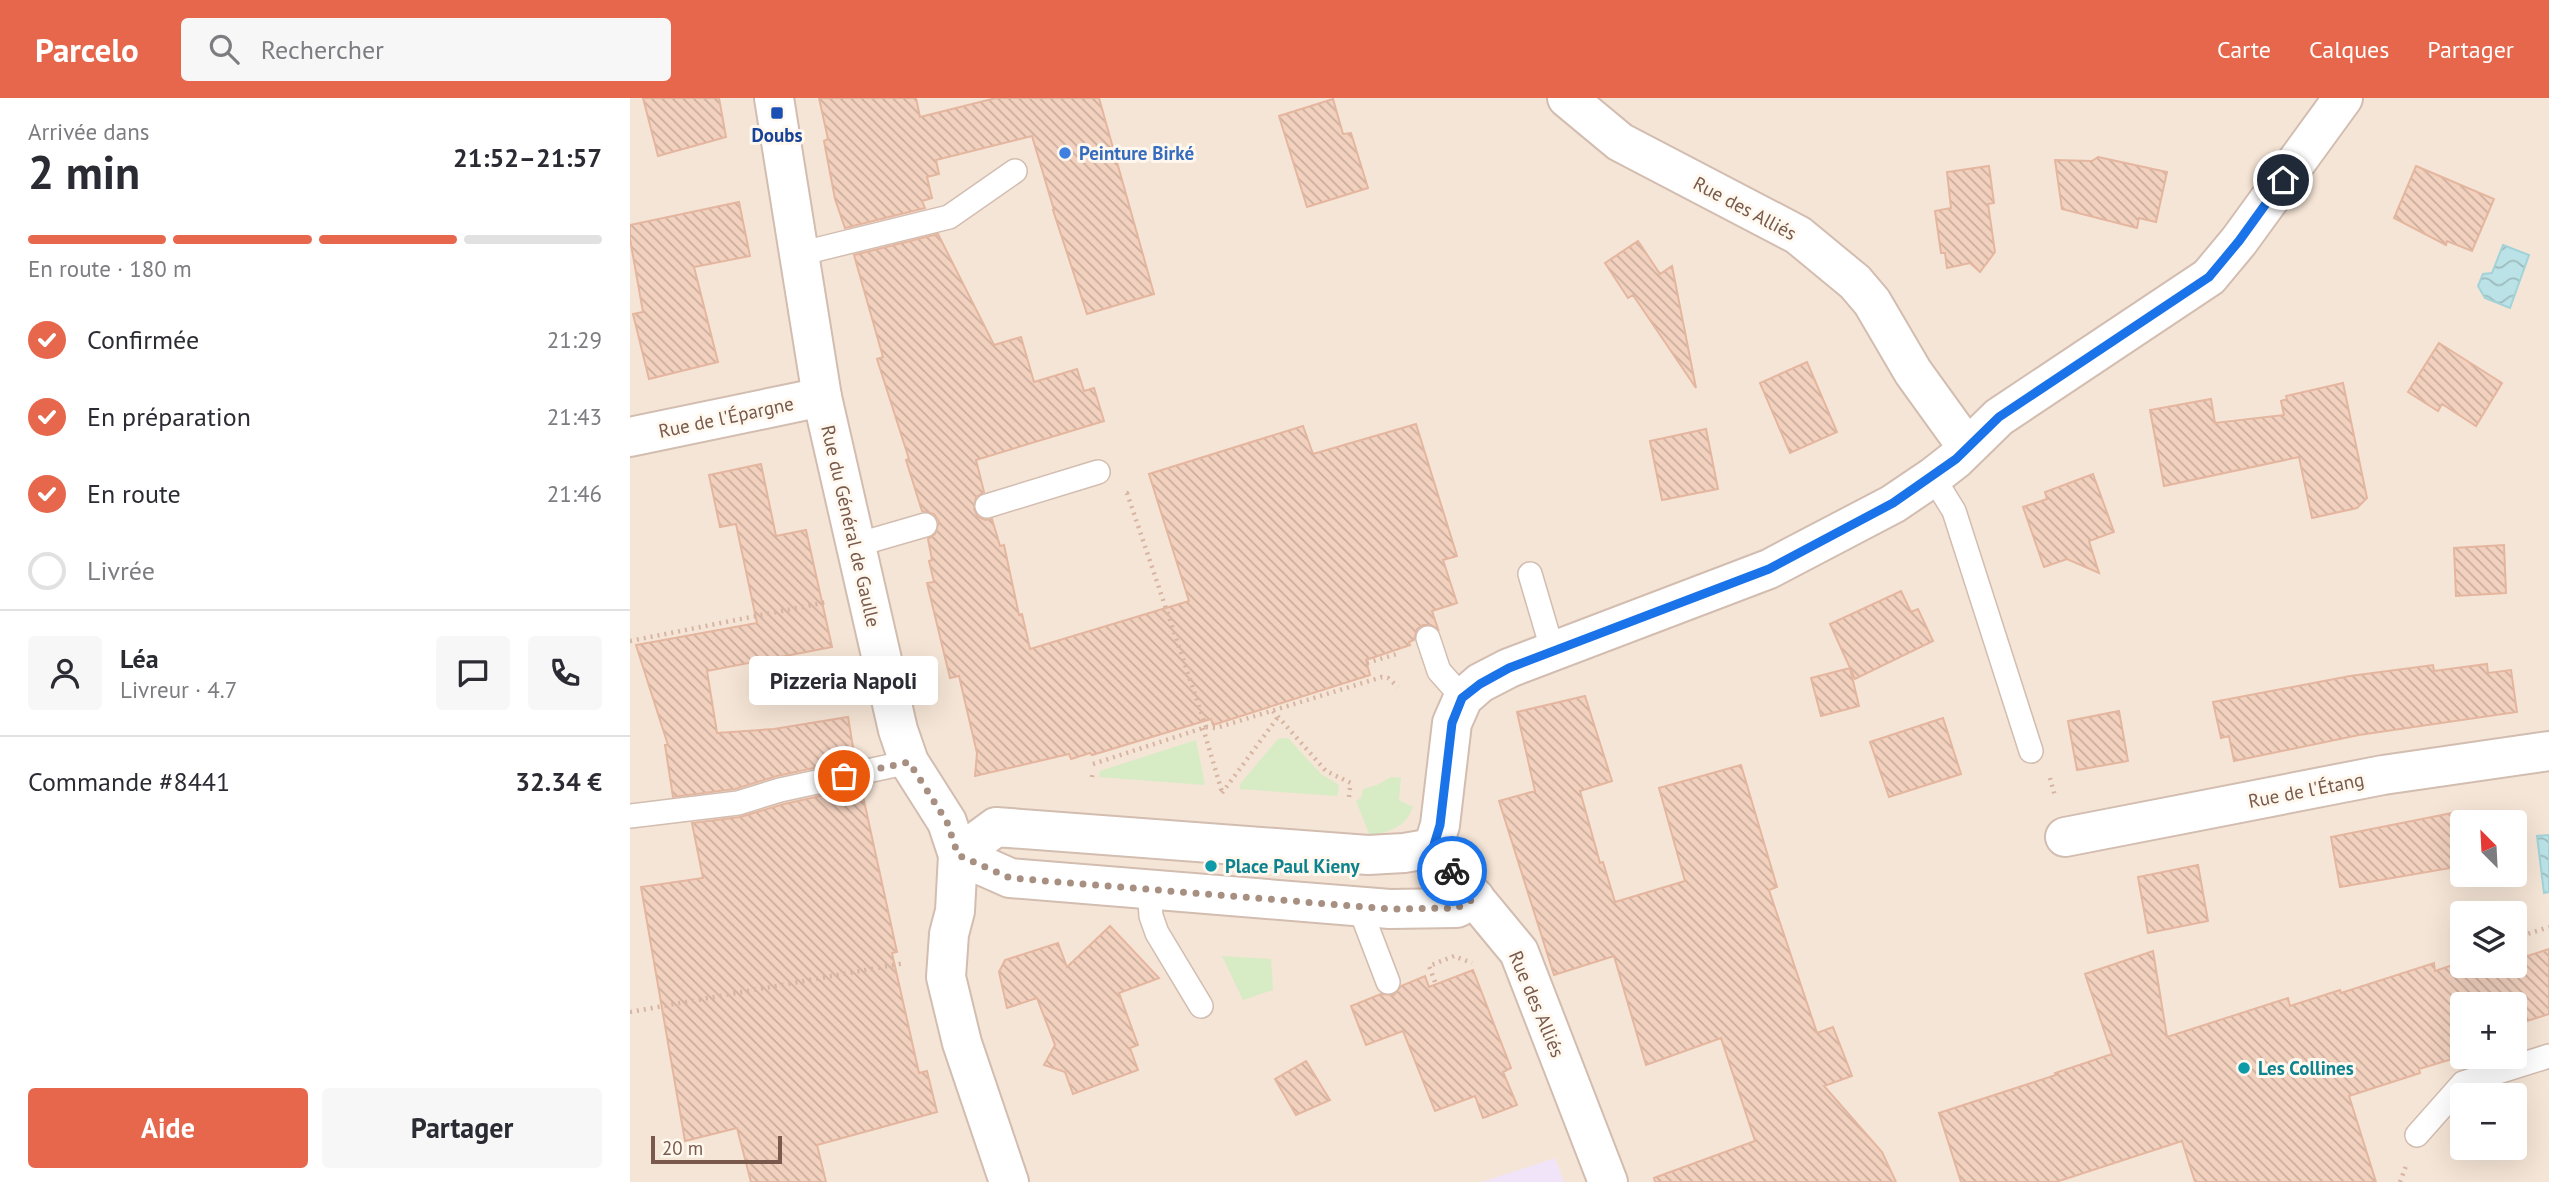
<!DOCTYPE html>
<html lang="fr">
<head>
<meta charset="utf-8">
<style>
  body { margin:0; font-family:"PT Sans",sans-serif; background:#f7f7f7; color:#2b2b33; height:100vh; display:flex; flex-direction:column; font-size:26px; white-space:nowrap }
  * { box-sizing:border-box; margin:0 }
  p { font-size:23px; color:#7c7c81 }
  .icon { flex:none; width:38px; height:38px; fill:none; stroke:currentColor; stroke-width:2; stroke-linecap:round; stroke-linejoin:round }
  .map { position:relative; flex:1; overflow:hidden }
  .sheet { display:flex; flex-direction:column; background:#fff; width:630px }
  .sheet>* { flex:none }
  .needle { width:46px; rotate:336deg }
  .fabs { position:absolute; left:1820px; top:712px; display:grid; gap:14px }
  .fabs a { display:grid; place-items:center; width:77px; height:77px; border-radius:7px; background:#fff; box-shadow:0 7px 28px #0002; font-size:35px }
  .scale { position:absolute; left:21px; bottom:18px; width:131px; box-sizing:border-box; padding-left:7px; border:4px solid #78594b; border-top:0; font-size:19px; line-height:24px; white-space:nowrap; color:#78594b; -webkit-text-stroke:5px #fff8ef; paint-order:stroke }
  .pin { position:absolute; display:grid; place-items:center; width:60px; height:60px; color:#fff; margin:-30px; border:4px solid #fff; border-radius:50%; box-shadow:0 2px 7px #0007 }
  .courier { position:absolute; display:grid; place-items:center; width:70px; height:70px; margin:-35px; border:5px solid #1a73e8; border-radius:50%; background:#fff; color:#222; box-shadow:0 2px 9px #0007 }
  .bubble { position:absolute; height:49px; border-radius:7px; background:#fff; box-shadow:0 7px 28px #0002; font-size:23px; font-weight:800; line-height:49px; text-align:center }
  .overview em { font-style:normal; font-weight:800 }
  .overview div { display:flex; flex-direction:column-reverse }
  .overview { display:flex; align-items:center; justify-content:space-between; height:119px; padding:0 28px }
  h1 { font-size:46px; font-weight:800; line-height:52px }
  .bar { display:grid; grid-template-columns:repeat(4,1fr); gap:10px 7px; align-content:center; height:84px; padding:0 28px }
  .bar i { height:9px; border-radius:5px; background:#e1e1e2 }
  .bar .on { background:#e7674c }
  .bar p { grid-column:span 4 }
  .line { display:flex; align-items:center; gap:18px; padding:0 28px; border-top:2px solid #e1e1e2 }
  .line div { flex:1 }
  .round { display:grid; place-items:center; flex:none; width:74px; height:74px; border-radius:7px; background:#f7f7f7 }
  ol { padding:0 28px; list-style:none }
  li { display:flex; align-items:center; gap:21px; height:77px }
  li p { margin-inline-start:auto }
  li .icon { padding:7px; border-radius:50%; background:#e7674c; color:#fff; stroke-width:4 }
  li:last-child { color:#7c7c81 }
  li i { width:38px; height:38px; border:4px solid #e1e1e2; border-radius:50% }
  .cta { display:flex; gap:14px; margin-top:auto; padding:14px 28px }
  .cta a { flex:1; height:80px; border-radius:7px; background:#e7674c; color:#fff; font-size:28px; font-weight:800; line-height:80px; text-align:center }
  .cta a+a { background:#f7f7f7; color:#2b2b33 }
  header { display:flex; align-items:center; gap:42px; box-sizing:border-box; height:98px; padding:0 35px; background:#e7674c; color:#fff }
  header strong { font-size:33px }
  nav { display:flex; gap:38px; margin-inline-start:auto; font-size:24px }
  .search { width:490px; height:63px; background:#f7f7f7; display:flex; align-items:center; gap:18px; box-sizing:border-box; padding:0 24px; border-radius:7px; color:#7c7c81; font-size:26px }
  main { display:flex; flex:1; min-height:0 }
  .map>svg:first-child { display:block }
  .residential { fill:#f5e5d6; fill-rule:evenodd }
  .education { fill:#f1e4f9 }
  .green { fill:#d7ebc5 }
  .water { fill:url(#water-waves); stroke:#a2d3d9; stroke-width:2 }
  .building { fill:url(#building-back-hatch); stroke:#e5b69f; stroke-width:2 }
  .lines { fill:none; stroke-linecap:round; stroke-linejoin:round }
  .service-casing { stroke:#d2bdb0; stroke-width:26 }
  .minor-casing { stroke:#d2bdb0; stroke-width:42 }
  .tertiary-casing { stroke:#d2bdb0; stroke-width:42 }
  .path { stroke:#d8b4a2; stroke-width:4.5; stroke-dasharray:2 5; stroke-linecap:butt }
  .service { stroke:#fff; stroke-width:23 }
  .minor { stroke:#fff; stroke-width:38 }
  .tertiary { stroke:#fff; stroke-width:38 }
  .done { stroke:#a78f82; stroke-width:7; stroke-dasharray:0 12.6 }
  .route { stroke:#1a73e8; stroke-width:9 }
  .transit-dot { fill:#1a4fb4; stroke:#fff8ef; stroke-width:2.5 }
  .shop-dot { fill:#3f7fe0; stroke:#fff8ef; stroke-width:2.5 }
  .culture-dot { fill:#0f9aa8; stroke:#fff8ef; stroke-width:2.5 }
  .labels { text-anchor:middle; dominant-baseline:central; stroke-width:6; stroke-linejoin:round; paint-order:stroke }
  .transit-label { font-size:19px; font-weight:bold; fill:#164399; stroke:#fff8ef }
  .shop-label { font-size:19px; font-weight:bold; fill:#366cbe; stroke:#fff8ef; text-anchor:start }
  .street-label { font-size:19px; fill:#78594b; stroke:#fff8ef }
  .culture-label { font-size:19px; font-weight:bold; fill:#0d838f; stroke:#fff8ef; text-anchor:start }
</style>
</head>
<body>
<header>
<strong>Parcelo</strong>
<div class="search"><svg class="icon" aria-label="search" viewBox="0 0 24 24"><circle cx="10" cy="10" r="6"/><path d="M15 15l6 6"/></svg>Rechercher</div>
<nav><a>Carte</a><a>Calques</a><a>Partager</a></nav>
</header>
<main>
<section class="sheet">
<div class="overview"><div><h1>2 min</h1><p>Arrivée dans</p></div><em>21:52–21:57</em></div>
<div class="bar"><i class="on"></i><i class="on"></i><i class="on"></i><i></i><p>En route · 180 m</p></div>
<ol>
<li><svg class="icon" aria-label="check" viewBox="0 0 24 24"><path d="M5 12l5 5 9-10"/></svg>Confirmée<p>21:29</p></li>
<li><svg class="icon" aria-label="check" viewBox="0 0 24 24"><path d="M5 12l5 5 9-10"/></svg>En préparation<p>21:43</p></li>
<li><svg class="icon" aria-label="check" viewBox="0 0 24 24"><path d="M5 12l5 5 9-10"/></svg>En route<p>21:46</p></li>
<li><i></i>Livrée</li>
</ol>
<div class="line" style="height:126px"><a class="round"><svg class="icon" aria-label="person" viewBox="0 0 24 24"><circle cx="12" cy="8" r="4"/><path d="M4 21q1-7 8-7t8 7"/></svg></a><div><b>Léa</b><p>Livreur · 4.7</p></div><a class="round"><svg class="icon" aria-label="chat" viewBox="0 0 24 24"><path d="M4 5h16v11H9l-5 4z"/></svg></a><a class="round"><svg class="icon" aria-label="phone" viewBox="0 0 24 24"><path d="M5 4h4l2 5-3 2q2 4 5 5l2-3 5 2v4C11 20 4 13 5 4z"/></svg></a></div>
<div class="line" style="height:91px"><div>Commande #8441</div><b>32.34 €</b></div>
<div class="cta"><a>Aide</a><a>Partager</a></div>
</section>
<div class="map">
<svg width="1919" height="1084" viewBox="0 0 1919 1084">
  <defs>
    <pattern id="water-waves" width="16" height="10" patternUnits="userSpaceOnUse" patternTransform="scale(1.75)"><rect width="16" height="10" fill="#bbe3e7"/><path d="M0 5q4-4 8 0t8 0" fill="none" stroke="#9dbbbd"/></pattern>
    <pattern id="building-back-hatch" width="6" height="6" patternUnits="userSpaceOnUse" patternTransform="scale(1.75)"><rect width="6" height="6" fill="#f3d1bf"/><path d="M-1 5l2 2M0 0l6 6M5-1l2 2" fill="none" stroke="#caad9d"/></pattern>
  </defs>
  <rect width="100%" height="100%" fill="#fdf4e8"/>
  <path class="residential" d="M0,0H1919V1084H0ZM1832,724H1885V777H1832ZM1832,816H1885V868H1832ZM1832,906H1885V959H1832ZM1832,998H1885V1050H1832Z"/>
  <path class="education" d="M925,1060L934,1084H852Z"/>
  <path class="green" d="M653,640H658L691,676L709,687L707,698L610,691V686L648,641Z
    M566,642L575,687L469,679L470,673Z
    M761,679L771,680L769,702L783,709C776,729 759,734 740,738L726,703L731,700L733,691L747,687Z
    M592,858L641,861L643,892L613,902Z"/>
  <path class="water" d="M1873,147L1899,157L1880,210L1855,200L1848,188L1853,176L1862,175Z
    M1919,737V794L1914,795L1907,738Z"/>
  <path class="building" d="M13,0H89L96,39L28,58Z
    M189,0H286L290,19L366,0H469L524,196L457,216L423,112H424L402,38L306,62L309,76L297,79L302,100L292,103L295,110L215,130L205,101L194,43L198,41Z
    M703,1L713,36L721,35L738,90L677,109L649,18Z
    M1468,59L1537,74L1526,124L1509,120L1507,130L1432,111L1425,62L1462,63Z
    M1359,68L1364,105L1358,106L1365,154L1350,174L1340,165L1317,170L1315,155H1311L1305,113L1321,110L1317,74Z
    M1786,68L1864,101L1842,153L1817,143L1816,147L1764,120Z
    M109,104L120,158L64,169L88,264L19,281L3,216L13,214L0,141V127Z
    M308,136L364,247L391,239L404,284L447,271L454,293L464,290L474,323L346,362L354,394L346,399L344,411L348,419L355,422L362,421L370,448L374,447L389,517L392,516L400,551L559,503L519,376L673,328L683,356L786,326L827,458L813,462L827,505L802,513L808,531L801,527H793L787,531L784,542L779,544L780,547L736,562L740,577L705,588L583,627L581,621L462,657L460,655L441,661L439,656L345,678L347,655L329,578L320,580L297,485L304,484L299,463L302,462L298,441L305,436L309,424L304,416L292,413L276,362L279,361L247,261L253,259L224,157Z
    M1008,143L1030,176L1042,168L1066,290L1003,197L998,200L975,165Z
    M1809,245L1872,285L1846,328L1812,306L1808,313L1778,294Z
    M1177,264L1207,334L1160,355L1130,285Z
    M1713,285L1737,400L1727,410L1682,420L1669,359L1534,388L1520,312L1581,301L1585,325L1654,317L1651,303L1657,301L1656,298Z
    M1076,331L1088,391L1032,402L1020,343Z
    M131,366L146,438L176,432L202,549L77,573L87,635L144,631L218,619L225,661L147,678L105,691L43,699L35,647H38L6,547L127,525L106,426L90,429L79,377Z
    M1463,376L1484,434L1459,443L1469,475L1437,461L1414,469L1393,409L1417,401L1415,394Z
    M1874,447L1876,495L1826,498L1824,450Z
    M1271,493L1281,514L1288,511L1303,543L1225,581L1200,526Z
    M1857,566L1858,575L1881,572L1887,614L1729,637L1604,663L1599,638L1591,640L1583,604L1720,578L1803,567L1804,573Z
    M1220,570L1229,608L1191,618L1181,580Z
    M955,598L982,683L950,693L970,765L973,764L985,804L1055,783L1029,690L1111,667L1147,789L1139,792L1187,935L1203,929L1222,978L1194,988L1252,1054L1266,1084H1025L1024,1080L1125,1043L1091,940L1016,967L984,858L924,877L869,703L905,693L887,614Z
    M1489,613L1498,663L1447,672L1438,623Z
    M1313,620L1331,676L1259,699L1240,644Z
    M231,689L267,854L262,855L289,975L297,973L307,1014L187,1047L196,1084H121L107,1030L55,1043L11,789L73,780L62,725L110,719L154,706Z
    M1832,713V768L1710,789L1701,739Z
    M1568,767L1578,823L1518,835L1508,779Z
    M480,828L529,880L489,895L508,947L500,950L508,972L443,996L435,974L414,967L425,947L407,900L377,910L369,874L375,862L428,845L437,869Z
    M1919,851V916L1885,927V906H1832V958L1789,971L1790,975L1719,998L1746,1084H1565L1552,1043L1426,1084H1331L1309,1015L1426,977L1425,975L1482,956L1455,876L1523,853L1537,939L1658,900L1660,908L1710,892L1711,895L1804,865L1805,873L1832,864V879L1866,868H1885V862Z
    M843,872L881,970L873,974L887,1007L853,1020L845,998L805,1013L773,933L736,947L721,908L751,896L764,897L771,888L795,878L799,889Z
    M676,963L700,1002L666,1017L645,981Z"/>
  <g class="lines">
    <g class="service-casing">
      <path id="service" d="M169,156L319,119L385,73
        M1303,379L1324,413L1401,653
        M357,408L468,374
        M226,447L295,427
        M900,476L923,554
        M798,540L809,573L833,600
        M0,718L108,705L150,692L279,664
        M519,791L521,818L527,835L571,908
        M732,808L735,824L758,884
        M1787,1037L1833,985L1919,958"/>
    </g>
    <g class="minor-casing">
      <path id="minor" d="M937,0L990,44L1168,137L1225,184L1242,204L1283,274L1337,349
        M0,339L192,299
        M1435,739L1753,677L1919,653
        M803,750L810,727L822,625L833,600L850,585L879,570L1139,471L1263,406L1303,379L1326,361L1369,319L1579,179L1609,143L1713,0
        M803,750L774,755L738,757L366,729L328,757L380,780L760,811L827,810L845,800
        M803,750L889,854L978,1084"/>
    </g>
    <g class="tertiary-casing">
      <path id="tertiary" d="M144,0L192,299L268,632L279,664L317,724L328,757L325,813L319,836L316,879L332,945L379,1084"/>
    </g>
    <path class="path" d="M0,543L197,504
      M737,565L770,555
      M643,613L696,673L721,685
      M576,629L586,630L752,579L758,580L768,589
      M573,630L592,694
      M463,666L576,629L497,395L493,396
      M462,679L463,673
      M1420,680L1425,698
      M592,695L648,619
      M719,699L720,690
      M1885,840L1919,829
      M805,884L799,868L824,858L842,865
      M0,914L275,865
      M1770,1084L1776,1068"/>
    <use href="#service" class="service"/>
    <use href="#minor" class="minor"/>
    <use href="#tertiary" class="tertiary"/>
  </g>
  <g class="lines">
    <path class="done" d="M214,678L279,664L317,724L328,757L380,780L760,811L827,810L845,800L822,773"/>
    <path class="route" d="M822,773L803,750L810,727L822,625L832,600L850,586L879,570L1139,471L1263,405L1326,361L1369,319L1579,179L1609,143L1653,82"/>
  </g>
  <rect class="transit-dot" x="140" y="8" width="14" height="14" rx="3.5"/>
  <circle class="shop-dot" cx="435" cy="55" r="7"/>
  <g class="culture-dot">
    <circle cx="581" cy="768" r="7"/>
    <circle cx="1614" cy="970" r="7"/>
  </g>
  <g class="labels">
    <g class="transit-label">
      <text x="147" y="37">Doubs</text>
    </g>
    <g class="shop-label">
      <text x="449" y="55">Peinture Birké</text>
    </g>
    <g class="street-label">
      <text transform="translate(1115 110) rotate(28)">Rue des Alliés</text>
      <text transform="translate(96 319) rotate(-12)">Rue de l'Épargne</text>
      <text transform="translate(221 428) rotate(77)">Rue du Général de Gaulle</text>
      <text transform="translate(1676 692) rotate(-11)">Rue de l'Étang</text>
      <text transform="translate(907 906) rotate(67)">Rue des Alliés</text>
    </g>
    <g class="culture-label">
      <text x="595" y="768">Place Paul Kieny</text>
      <text x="1628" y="970">Les Collines</text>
    </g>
  </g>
</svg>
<div class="fabs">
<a><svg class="needle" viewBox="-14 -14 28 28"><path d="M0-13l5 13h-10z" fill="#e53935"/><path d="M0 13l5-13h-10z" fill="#7c7c81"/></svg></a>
<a><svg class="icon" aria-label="layers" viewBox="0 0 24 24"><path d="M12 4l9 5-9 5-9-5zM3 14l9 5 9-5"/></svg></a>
<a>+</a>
<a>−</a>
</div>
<div class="scale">20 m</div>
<div class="pin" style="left:214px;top:678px;background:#ea580c"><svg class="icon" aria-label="bag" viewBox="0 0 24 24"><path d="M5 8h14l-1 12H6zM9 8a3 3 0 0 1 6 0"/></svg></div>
<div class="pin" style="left:1653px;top:82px;background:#1f2937"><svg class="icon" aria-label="home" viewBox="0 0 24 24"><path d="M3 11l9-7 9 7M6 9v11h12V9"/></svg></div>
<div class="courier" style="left:822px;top:773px"><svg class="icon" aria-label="bike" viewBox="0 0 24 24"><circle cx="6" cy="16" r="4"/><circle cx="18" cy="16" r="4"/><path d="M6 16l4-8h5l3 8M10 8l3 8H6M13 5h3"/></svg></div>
<div class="bubble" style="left:119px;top:558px;width:189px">Pizzeria Napoli</div>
</div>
</main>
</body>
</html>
